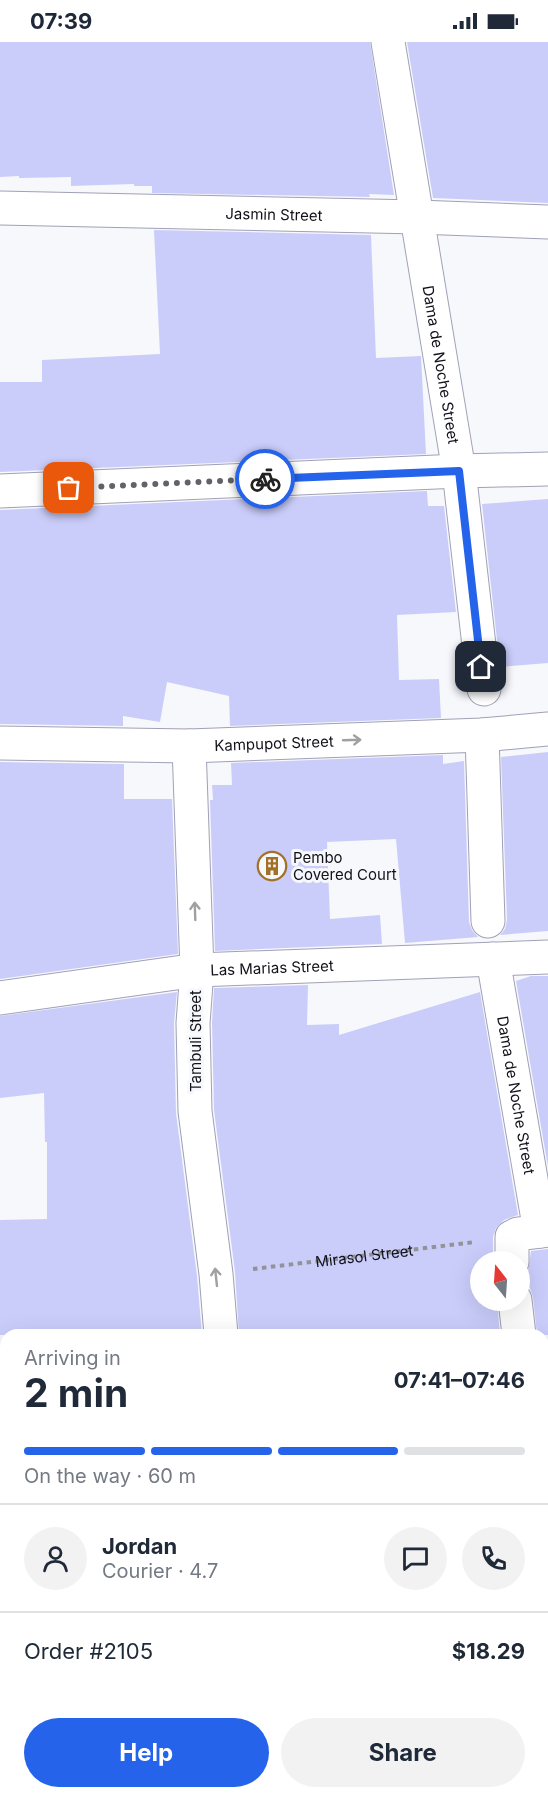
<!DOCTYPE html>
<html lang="en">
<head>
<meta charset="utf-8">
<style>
  body { margin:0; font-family:Inter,sans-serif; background:#f2f2f3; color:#1f2937; height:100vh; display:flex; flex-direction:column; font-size:22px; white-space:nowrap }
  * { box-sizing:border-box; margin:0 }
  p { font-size:20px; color:#747a83 }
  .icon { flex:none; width:33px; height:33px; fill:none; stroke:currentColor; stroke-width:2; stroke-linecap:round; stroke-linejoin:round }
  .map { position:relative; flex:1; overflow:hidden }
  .side { position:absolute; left:0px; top:1287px; width:549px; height:470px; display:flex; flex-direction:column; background:#fff; border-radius:18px 18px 0 0; box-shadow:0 6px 24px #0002 }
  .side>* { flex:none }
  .needle { width:39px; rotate:343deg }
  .tools { position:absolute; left:470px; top:1209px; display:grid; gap:12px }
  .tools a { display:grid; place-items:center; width:60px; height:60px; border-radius:50%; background:#fff; box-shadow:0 6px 24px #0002; font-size:30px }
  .pin { position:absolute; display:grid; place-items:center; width:51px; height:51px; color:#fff; margin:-26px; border-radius:12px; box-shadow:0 3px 9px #0006 }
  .courier { position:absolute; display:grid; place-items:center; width:60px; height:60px; margin:-30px; border:4px solid #2563eb; border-radius:50%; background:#fff; color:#222; box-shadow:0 2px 8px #0007 }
  .head em { font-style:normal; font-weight:700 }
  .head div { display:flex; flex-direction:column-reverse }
  .head { display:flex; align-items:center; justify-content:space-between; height:102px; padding:0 24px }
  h1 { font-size:39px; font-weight:700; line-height:45px }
  .bar { display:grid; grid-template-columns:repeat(4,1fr); gap:9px 6px; align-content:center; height:72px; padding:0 24px }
  .bar i { height:8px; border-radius:4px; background:#e0e1e3 }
  .bar .current { background:#2563eb }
  .bar p { grid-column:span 4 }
  .line { display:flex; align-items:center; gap:15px; padding:0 24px; border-top:2px solid #e0e1e3 }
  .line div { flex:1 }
  .round { display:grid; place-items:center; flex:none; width:63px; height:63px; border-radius:32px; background:#f2f2f3 }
  .cta { display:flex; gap:12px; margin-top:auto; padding:12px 24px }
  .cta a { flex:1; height:69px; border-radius:36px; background:#2563eb; color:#fff; font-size:24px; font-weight:700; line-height:69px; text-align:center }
  .cta a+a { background:#f2f2f3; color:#1f2937 }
  .status { display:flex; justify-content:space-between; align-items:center; height:42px; padding:0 30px; background:#fff; direction:ltr }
  .status svg { height:16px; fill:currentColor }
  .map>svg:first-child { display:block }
  .building { fill:#cacdfa }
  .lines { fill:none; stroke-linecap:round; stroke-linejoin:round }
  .minor-casing { stroke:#9fa1b6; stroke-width:35 }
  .path { stroke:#929399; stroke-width:4; stroke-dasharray:4.5 4.5; stroke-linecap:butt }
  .minor { stroke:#fff; stroke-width:33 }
  .oneway { stroke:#a0a0a3 }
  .done { stroke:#626268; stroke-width:6; stroke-dasharray:0 10.8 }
  .route { stroke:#2563eb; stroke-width:8 }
  .labels { text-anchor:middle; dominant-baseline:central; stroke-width:6; stroke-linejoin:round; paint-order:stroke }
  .street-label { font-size:15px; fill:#111219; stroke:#f7f8fc }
  .poi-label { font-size:15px; fill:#111219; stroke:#f7f8fc; text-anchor:start }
</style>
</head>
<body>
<div class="status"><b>07:39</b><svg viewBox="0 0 49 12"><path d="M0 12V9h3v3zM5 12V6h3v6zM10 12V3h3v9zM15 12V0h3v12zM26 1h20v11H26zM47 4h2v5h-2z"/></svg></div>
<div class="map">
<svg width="548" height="1756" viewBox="0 0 548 1756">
  <rect width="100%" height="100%" fill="#f7f8fc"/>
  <path class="building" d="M0,0H370L394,153L369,152L370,155L152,151V144H134V142L71,144V135L19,136V134L0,135Z
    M407,0H548V161L433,156Z
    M154,188L371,193L376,316L421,314L426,412L0,430V340H42V318L160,312Z
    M427,449L428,464H444L456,570L397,573L399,638L439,637L441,676L230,684L229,654L167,640L160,680L123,674V684L0,682V468Z
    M548,457V621L500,625L482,462Z
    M548,710V889L500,893L505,887L507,878L501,715Z
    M443,713V722L464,719L469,880L472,888L478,895L405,901L396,797L327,800L330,877L380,873L382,902L215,909L210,758H213L212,743H232L231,721Z
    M0,720L124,722V757H172L178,912L0,937Z
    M531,934H548V1125L516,939Z
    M308,943L307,983L339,982V993L480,950L518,1173L504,1178L496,1186L493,1195V1220H480V1258H497L500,1293H310L309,1288L276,1293H239L235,1230L214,1068L212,981L214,946Z
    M177,950L174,981L176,1071L197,1234L202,1293H0V1178L47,1177V1100H45L44,1051L0,1056V974Z
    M548,1207V1293H537L533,1255L530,1246L519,1240V1237L528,1229L531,1209Z"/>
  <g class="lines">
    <g class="minor-casing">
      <g id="minor">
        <path id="s2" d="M388,0L459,429L484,647"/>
        <path id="s3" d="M0,166L418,175L548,180"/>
        <path d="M0,449L459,429L548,427"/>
        <path d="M482,693L488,879"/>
        <path id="s4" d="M0,701L189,704L482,693L548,687"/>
        <path d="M189,704L197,928L193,981L195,1069L216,1232L221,1293"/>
        <path id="s5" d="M493,917L540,1189"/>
        <path id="s6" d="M0,956L197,928L548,915"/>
        <path d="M512,1220V1195L518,1192L548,1188"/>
        <path d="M515,1258L519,1293"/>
        <path d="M0,1487L6,1485"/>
        <path d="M543,1493L548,1532"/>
        <path d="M402,1750L406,1756"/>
      </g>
    </g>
    <path class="path" id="s1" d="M253,1227L475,1200"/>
    <use href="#minor" class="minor"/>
  </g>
  <defs><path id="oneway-shaft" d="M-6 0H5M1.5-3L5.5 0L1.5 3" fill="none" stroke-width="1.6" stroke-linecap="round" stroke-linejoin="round" transform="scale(1.5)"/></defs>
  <g class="oneway">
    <use href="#oneway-shaft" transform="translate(352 698) rotate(-2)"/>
    <use href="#oneway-shaft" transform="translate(195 869) rotate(-92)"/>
    <use href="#oneway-shaft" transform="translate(216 1235) rotate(-96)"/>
  </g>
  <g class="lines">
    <path class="done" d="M69,446L265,437"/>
    <path class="route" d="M265,437L459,429L481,625"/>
  </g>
  <defs>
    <g id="building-ring" transform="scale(1.5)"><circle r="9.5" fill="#f7f8fc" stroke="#a37027" stroke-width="1.5"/><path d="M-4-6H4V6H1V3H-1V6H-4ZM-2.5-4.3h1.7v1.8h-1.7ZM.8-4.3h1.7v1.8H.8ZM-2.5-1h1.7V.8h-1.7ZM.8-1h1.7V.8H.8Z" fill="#a37027"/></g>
  </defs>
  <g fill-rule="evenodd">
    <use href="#building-ring" x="272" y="824"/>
  </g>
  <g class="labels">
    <g class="street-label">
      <text stroke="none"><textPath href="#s3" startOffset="274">Jasmin Street</textPath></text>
      <text stroke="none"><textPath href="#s2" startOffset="327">Dama de Noche Street</textPath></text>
      <text stroke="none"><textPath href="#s4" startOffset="274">Kampupot Street</textPath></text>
      <text stroke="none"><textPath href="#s6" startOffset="274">Las Marias Street</textPath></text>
      <text transform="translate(195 999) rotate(-90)">Tambuli Street</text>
      <text stroke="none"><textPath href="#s5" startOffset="138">Dama de Noche Street</textPath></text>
      <text stroke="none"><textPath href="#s1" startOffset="112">Mirasol Street</textPath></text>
    </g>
    <g class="poi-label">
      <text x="293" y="815">Pembo<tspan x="293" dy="17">Covered Court</tspan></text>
    </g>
  </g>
</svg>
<div class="tools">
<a><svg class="needle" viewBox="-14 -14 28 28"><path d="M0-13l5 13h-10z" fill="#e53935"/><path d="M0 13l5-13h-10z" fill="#747a83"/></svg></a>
</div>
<div class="pin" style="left:69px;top:446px;background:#ea580c"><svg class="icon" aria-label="bag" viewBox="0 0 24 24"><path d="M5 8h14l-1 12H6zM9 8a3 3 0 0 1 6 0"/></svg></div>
<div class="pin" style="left:481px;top:625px;background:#1f2937"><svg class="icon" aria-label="home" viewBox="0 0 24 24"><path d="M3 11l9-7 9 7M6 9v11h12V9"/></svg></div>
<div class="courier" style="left:265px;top:437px"><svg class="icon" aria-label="bike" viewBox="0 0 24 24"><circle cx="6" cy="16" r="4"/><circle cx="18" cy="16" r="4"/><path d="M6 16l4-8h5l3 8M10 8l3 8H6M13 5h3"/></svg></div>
<section class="side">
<div class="head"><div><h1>2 min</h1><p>Arriving in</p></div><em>07:41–07:46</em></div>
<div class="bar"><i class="current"></i><i class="current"></i><i class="current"></i><i></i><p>On the way · 60 m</p></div>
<div class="line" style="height:108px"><a class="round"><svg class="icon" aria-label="person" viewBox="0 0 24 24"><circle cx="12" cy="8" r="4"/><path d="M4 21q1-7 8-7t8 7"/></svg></a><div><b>Jordan</b><p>Courier · 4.7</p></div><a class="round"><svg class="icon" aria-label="chat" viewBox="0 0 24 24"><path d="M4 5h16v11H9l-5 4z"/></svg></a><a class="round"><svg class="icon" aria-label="phone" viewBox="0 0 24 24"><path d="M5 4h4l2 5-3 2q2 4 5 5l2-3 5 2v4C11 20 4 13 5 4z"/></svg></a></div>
<div class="line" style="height:78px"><div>Order #2105</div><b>$18.29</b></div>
<div class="cta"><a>Help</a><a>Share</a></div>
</section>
</div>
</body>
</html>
